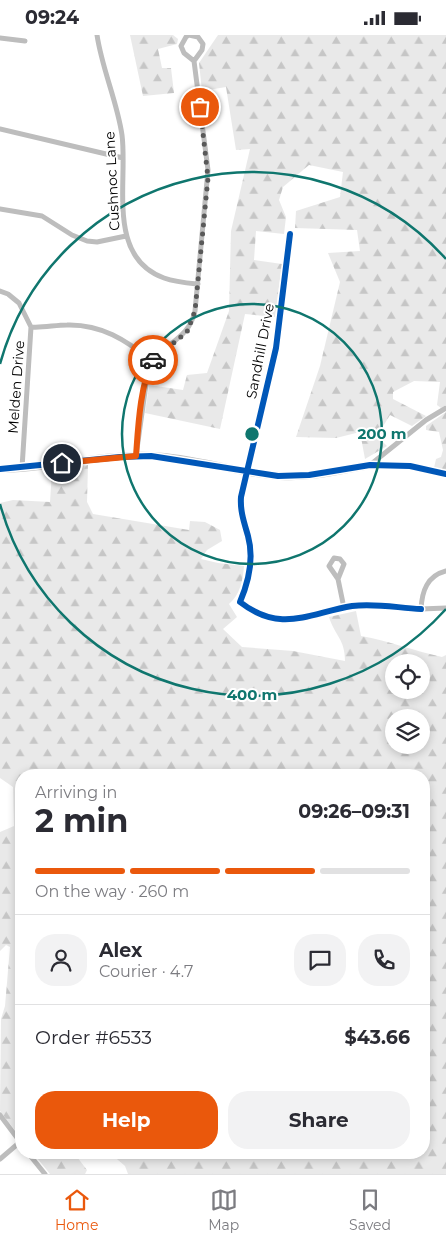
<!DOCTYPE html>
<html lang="en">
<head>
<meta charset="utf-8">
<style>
  body { margin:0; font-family:Montserrat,sans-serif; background:#f2f2f3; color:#2b2b33; height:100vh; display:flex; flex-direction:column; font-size:19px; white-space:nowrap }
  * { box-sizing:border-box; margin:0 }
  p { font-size:16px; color:#7c7c81 }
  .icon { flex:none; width:28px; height:28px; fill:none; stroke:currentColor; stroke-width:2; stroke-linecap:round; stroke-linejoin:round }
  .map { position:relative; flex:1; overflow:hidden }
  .drawer { position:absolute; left:15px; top:734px; width:415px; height:390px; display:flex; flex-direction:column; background:#fff; border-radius:20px; box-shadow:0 2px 8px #0003 }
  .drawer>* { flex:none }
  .fabs { position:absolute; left:385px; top:619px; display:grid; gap:10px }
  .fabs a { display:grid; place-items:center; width:45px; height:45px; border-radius:50%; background:#fff; box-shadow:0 2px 8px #0003; font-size:25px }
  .pin { position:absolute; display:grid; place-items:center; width:42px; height:42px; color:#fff; margin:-21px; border:2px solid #fff; border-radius:50%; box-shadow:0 1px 5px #0007 }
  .courier { position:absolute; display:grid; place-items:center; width:50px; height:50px; margin:-25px; border:4px solid #ea580c; border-radius:50%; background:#fff; color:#222; box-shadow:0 1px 6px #0007 }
  .overview em { font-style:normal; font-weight:700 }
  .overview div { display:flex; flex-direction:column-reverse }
  .overview { display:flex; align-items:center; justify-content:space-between; height:85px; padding:0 20px }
  h1 { font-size:32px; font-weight:700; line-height:38px }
  .bar { display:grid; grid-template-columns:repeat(4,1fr); gap:8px 5px; align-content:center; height:60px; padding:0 20px }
  .bar i { height:6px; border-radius:4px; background:#e1e1e2 }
  .bar .selected { background:#ea580c }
  .bar p { grid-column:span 4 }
  .line { display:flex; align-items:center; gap:12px; padding:0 20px; border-top:1px solid #e1e1e2 }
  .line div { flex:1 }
  .round { display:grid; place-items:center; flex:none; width:52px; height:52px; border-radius:20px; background:#f2f2f3 }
  .button { display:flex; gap:10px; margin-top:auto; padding:10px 20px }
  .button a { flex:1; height:58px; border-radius:20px; background:#ea580c; color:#fff; font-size:20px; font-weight:700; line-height:58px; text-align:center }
  .button a+a { background:#f2f2f3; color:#2b2b33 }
  .status { display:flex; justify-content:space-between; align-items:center; height:35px; padding:0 25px; background:#fff; direction:ltr }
  .status svg { height:14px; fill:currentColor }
  .menu { display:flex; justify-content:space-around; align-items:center; height:70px; border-top:1px solid #e1e1e2; background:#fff; font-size:14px; color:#7c7c81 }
  .menu a { display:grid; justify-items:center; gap:2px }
  .menu .selected { color:#ea580c }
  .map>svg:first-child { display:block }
  .forest { fill:url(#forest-firs); fill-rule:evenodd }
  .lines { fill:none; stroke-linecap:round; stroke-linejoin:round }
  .street { stroke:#bdbdbd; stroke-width:5 }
  .secondary { stroke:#c0c0c0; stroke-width:8 }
  .cycleway-casing { stroke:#fff; stroke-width:9 }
  .cycleway { stroke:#0057b8; stroke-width:6 }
  .done { stroke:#595959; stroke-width:5; stroke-dasharray:0 9 }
  .route { stroke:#ea580c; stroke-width:6 }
  .ring { fill:none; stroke:#0f766e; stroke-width:2.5 }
  .labels { text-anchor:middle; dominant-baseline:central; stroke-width:4; stroke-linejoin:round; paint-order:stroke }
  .street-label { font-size:14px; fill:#000; stroke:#fff }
  .centre { fill:#0f766e; stroke:#fff; stroke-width:2.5 }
  .ring-label { font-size:15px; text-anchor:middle; font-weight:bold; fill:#0f766e; stroke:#fff; stroke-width:4; stroke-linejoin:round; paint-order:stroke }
</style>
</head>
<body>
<div class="status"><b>09:24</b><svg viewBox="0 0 49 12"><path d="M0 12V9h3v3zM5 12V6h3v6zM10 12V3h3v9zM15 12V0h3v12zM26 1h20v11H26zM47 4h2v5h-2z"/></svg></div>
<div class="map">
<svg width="446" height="1139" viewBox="0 0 446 1139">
  <defs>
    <pattern id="forest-firs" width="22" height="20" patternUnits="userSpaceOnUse" patternTransform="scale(1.25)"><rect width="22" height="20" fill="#e9e9e9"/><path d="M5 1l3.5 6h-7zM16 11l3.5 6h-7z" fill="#c6c6c6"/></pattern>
  </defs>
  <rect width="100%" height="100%" fill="#fff"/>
  <path class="forest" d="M130,0H173L178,4L177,9L158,14L162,33H171L174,58L143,61Z
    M218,0H446V370L441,373L437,370L440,347L414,346L393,357V364L426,381L412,391L390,380L377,401L387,411L365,424L360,397L336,403L296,402L320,331L340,247L328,218L360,216L357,195L295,193L296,176L340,162L343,137L309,130L283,152L279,165L286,182L284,199L256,196L254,225L282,229L275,282L245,279L220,394L145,378L149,350L183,355L187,340L207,338L229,276L231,196L250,114L236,115L226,52L202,56L199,28Z
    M446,377V436L434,433L436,424L441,422L443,415L439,397L426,395V391Z
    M88,430L87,467L93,479L189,495L190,486L205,487L220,495L222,506L207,515L201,524L218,528L244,531C243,545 240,560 229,569L237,582L223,594L242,612L293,616L345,626C345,604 335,601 329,582L356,576L361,601C389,606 415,616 442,622L446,620V1139H128L125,1131L110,1118H424V740H21V1103L0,1076L1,984L5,971L10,912L6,910L0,916V797L14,791L13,752L0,743V468L13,465L50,467L52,436ZM394,628H421V655H394ZM394,682H421V710H394Z
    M33,1118H74L87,1135L85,1139H50Z"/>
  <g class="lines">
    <path class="street" d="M97,0C102,34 117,66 122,100C128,147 106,222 164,243C175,247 187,248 198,249
      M189,0L198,2L203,9L202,15L194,26L184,18L181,11L186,2Z
      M0,3L25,6
      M0,94L123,123
      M0,174L42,181L72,200L87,206L97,207L126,201
      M290,199L276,313L241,462C240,476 244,487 248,501C254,523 249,546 240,567C281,599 309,578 352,571C376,568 398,573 421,574
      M0,256L8,259L19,268L31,292L22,433
      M31,292C43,293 55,290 67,290C101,289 126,305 152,326
      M136,421L148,335C159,308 188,308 195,276L208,135L194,26
      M370,430L426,385L446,373
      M371,430L410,431L446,439
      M334,523L340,524L344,529L338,544L329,531Z
      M446,536C427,541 422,556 421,574L446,573
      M338,544L344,573
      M0,1080L21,1108
      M28,1118L45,1139
      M0,1124L20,1107"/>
    <path class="secondary" d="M0,434C51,433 101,419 152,421C195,423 237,438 280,441C310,443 340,435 370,430"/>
    <g class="cycleway-casing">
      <path id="cycleway" d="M290,199L276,313L241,462C240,476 244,487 248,501C254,523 249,546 240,567C281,599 309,578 352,571C376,568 398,573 421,574
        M0,434L120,422L151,421L278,441L309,440L370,430L410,431L446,439"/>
    </g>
    <use href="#cycleway" class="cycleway"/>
  </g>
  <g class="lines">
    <path class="done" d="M153,325L187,297L195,276L208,143L200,72"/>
    <path class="route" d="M62,428L136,421C138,394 140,349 153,325"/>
  </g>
  <g class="ring">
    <circle cx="252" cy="399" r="130"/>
    <path d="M446 574A261 261 0 0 1 0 469M0 329A261 261 0 0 1 446 224"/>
  </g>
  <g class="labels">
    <g class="street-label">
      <text transform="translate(112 146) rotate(-93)">Cushnoc Lane</text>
      <text transform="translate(260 316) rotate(-79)">Sandhill Drive</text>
      <text transform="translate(16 352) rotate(-86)">Melden Drive</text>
    </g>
  </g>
  <circle cx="252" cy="399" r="8" class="centre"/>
  <g class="ring-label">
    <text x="382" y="404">200 m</text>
    <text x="252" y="665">400 m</text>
  </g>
</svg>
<div class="fabs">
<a><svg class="icon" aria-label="locate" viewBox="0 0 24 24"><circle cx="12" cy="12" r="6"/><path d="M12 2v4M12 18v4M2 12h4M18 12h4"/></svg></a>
<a><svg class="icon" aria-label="layers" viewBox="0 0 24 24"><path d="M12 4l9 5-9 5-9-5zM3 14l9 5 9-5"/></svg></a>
</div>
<div class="pin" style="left:200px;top:72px;background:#ea580c"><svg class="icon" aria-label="bag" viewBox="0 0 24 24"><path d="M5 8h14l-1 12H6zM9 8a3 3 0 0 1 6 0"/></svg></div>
<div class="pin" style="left:62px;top:428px;background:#1f2937"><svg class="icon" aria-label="home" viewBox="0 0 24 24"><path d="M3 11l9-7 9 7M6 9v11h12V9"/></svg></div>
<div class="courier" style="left:153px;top:325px"><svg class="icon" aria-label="car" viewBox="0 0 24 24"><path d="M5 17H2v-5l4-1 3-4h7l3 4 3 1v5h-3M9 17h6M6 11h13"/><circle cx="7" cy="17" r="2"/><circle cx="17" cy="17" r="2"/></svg></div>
<section class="drawer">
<div class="overview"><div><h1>2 min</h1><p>Arriving in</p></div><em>09:26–09:31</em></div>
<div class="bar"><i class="selected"></i><i class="selected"></i><i class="selected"></i><i></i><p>On the way · 260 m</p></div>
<div class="line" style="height:90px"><a class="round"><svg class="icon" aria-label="person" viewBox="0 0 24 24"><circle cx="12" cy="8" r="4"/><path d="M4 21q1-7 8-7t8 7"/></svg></a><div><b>Alex</b><p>Courier · 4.7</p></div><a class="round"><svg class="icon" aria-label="chat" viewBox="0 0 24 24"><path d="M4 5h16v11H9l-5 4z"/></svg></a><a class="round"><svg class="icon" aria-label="phone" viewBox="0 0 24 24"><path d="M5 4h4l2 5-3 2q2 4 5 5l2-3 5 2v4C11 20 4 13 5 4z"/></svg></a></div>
<div class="line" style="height:65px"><div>Order #6533</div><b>$43.66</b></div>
<div class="button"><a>Help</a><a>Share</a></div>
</section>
</div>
<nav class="menu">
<a class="selected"><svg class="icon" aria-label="home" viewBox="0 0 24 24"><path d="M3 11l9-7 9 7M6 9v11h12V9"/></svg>Home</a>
<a><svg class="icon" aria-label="map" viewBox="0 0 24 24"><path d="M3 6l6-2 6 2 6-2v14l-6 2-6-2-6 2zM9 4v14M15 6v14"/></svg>Map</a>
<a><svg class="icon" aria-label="saved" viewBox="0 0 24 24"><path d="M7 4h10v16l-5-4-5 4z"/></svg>Saved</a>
</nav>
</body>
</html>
